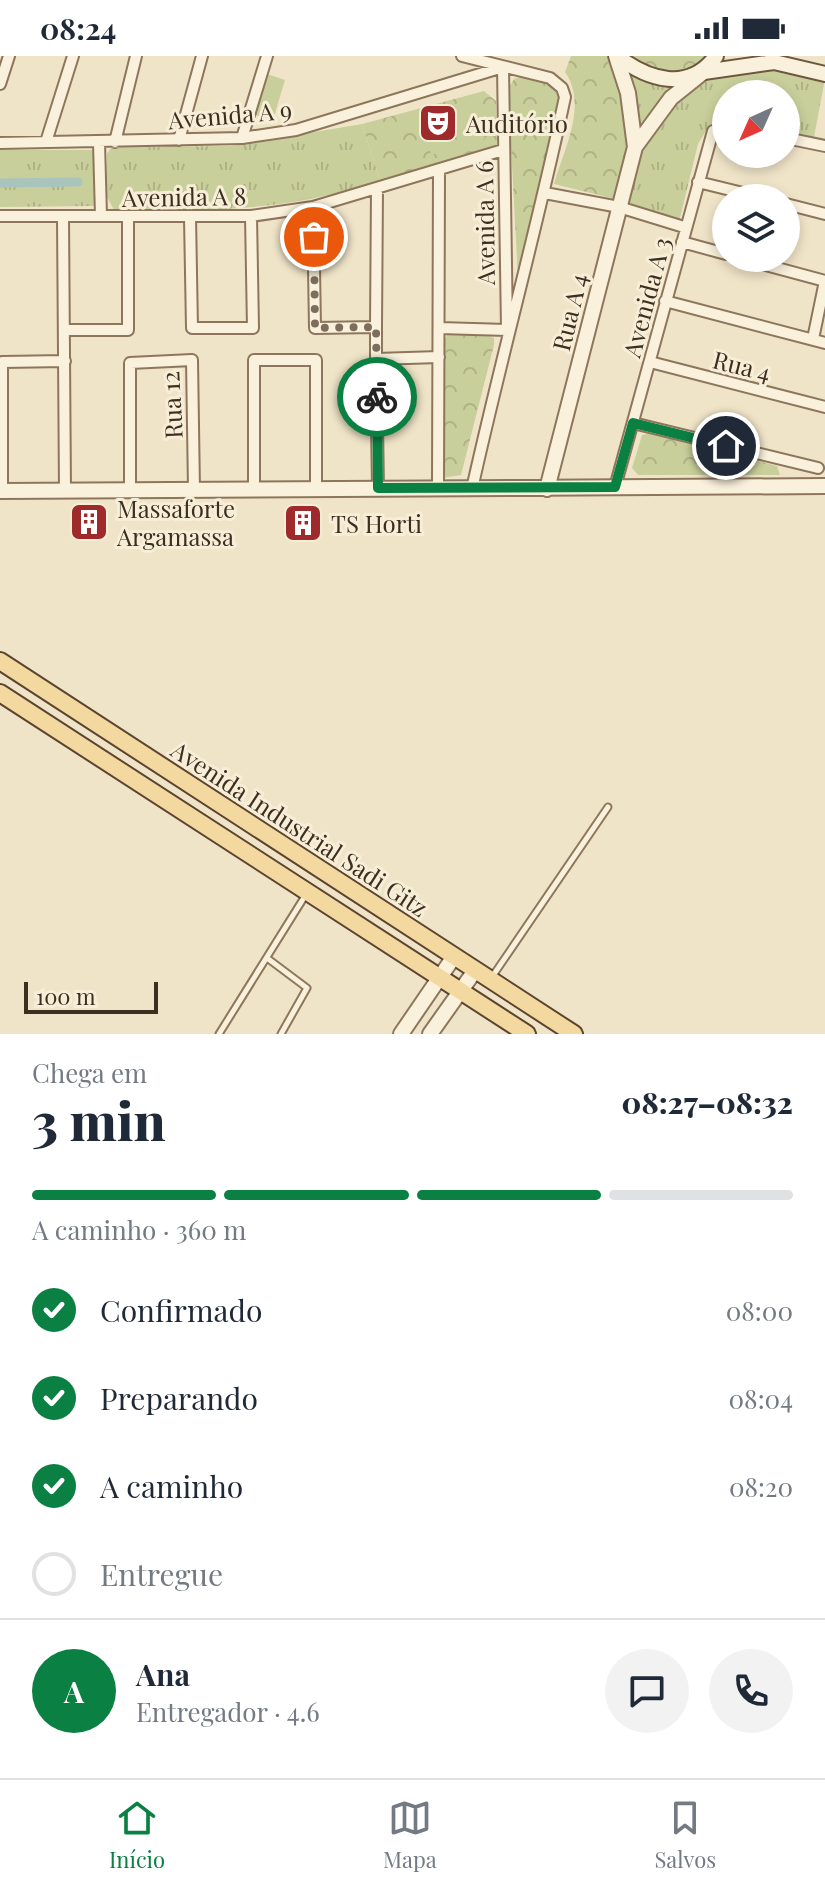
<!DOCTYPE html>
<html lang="pt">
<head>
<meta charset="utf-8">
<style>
  body { margin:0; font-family:"Playfair Display",serif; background:#f2f2f3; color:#1f2937; height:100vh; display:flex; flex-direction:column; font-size:30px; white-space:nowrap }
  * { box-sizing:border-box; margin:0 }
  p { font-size:26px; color:#747a83 }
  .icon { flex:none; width:44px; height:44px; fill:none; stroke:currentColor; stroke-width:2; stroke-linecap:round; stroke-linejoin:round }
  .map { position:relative; height:978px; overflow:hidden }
  .side { display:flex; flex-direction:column; background:#fff; flex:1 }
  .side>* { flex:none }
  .needle { width:52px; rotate:225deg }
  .tools { position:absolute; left:712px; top:24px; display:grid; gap:16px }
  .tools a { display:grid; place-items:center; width:88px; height:88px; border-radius:50%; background:#fff; box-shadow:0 4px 12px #0003; font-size:40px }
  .scale { position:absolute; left:24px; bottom:20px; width:134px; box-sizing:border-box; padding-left:8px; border:4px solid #3d2e20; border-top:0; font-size:22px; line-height:28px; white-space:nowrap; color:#3d2e20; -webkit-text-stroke:6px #f7eed8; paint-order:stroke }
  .pin { position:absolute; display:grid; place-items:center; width:68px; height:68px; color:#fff; margin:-34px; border:4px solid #fff; border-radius:50%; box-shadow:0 2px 8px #0007 }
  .courier { position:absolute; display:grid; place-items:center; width:80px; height:80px; margin:-40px; border:6px solid #0b8043; border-radius:50%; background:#fff; color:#222; box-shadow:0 2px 10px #0007 }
  .summary em { font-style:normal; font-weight:800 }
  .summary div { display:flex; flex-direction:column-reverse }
  .summary { display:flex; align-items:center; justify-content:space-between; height:136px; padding:0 32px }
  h1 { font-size:52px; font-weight:800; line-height:60px }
  .bar { display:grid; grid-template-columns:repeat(4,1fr); gap:12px 8px; align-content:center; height:96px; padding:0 32px }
  .bar i { height:10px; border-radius:6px; background:#e0e1e3 }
  .bar .active { background:#0b8043 }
  .bar p { grid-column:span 4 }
  .line { display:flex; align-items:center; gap:20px; padding:0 32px; border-top:2px solid #e0e1e3 }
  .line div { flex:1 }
  .round { display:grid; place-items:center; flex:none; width:84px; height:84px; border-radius:42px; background:#f2f2f3 }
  ol { padding:0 32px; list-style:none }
  li { display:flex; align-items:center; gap:24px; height:88px }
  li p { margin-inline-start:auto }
  li .icon { padding:8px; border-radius:50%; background:#0b8043; color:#fff; stroke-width:4 }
  li:last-child { color:#747a83 }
  li i { width:44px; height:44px; border:4px solid #e0e1e3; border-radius:50% }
  .status { display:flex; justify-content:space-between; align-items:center; height:56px; padding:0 40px; background:#fff; direction:ltr }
  .status svg { height:22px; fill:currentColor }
  .menu { display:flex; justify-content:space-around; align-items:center; height:112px; border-top:2px solid #e0e1e3; background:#fff; font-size:22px; color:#747a83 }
  .menu a { display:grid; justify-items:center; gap:4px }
  .menu .active { color:#0b8043 }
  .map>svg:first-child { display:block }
  .grass { fill:url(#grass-tufts) }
  .park { fill:url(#park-crowns) }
  .garden { fill:#c9cf9b }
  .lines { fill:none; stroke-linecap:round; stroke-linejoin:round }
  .canal { stroke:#a9c4bc; stroke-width:9 }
  .service-casing { stroke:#8d765c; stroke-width:9 }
  .minor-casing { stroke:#8d765c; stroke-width:14 }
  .tertiary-casing { stroke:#8d765c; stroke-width:18 }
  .secondary-casing { stroke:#6f573f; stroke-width:18 }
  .primary-casing { stroke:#5b4430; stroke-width:20 }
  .service { stroke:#faf1dc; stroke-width:5 }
  .minor { stroke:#faf1dc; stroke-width:10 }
  .tertiary { stroke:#faf1dc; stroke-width:14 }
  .secondary { stroke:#faf1dc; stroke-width:14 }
  .primary { stroke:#f3d9a0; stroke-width:16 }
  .done { stroke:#7c6e5b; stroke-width:8; stroke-dasharray:0 14.4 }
  .route { stroke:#0b8043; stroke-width:10 }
  .labels { text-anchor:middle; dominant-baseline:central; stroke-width:6; stroke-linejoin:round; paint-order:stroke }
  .street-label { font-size:24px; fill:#3d2e20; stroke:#f7eed8 }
  .poi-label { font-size:24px; fill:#3d2e20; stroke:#f7eed8; text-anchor:start }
</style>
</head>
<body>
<div class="status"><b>08:24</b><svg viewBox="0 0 49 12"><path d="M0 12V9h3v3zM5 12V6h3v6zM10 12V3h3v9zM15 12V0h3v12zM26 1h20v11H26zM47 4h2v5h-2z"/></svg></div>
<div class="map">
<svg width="825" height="978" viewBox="0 0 825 978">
  <defs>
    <pattern id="grass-tufts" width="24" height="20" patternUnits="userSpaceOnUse" patternTransform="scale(2)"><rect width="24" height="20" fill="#c9cf9b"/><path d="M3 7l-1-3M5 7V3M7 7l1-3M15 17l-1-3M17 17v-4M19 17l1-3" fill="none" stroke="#aeb285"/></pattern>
    <pattern id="park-crowns" width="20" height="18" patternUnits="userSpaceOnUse" patternTransform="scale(2)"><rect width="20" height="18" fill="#c9cf9b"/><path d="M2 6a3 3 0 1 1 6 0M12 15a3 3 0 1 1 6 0" fill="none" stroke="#aeb285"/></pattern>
  </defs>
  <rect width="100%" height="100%" fill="#f0e4c8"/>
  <path class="grass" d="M624,12C644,25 659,31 684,26L641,76Z
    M743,12H782L825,23L814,81L786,75V38H726V63L710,68L698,88L679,166L623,148C638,102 655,49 701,25C713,18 729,16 743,12Z
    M362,68L380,124C287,156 210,155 114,154L106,139L107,97L113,91L231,90Z
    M0,94H93L96,150L0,151Z"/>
  <path class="park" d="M571,0H607L618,18L630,86L615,143L554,128C564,93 588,49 565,16Z
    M627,0H710L698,11L663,20Z
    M523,20L555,29L560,35L518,222L508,33L514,23Z
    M484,35L496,45L497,89L380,124L362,68Z
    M448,278L489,280L494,282V289L461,419L442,422L443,286Z
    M650,377L777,410L780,419H638L632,412L642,379Z"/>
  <path class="garden" d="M267,18L285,24L273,64L255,59Z
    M475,51L485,83L463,90L453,58Z
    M455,82L458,92L431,99L429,89Z"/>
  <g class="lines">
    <path class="canal" d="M0,127L78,126"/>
    <g class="service-casing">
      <path id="service" d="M267,902L307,932L281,978
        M492,921L608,751
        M219,978L305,840"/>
    </g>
    <g class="minor-casing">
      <path id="minor" d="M462,0L550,22L562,32L565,41C537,173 501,302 472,433
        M0,28L9,0
        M242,82L267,0
        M786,82L825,90
        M179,84L202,0
        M46,86L73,0
        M115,86L136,0
        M0,87L242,82L296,74L503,11L507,274L440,272
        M99,87L101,160
        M698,126L763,142
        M545,137L619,151L684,171
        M786,148L825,158
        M313,151L315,272L376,271L377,133
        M0,160H251L313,151L503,94
        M63,161L65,435
        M190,161L192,272H253L251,160
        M682,186L726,198
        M740,202L825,225
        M665,245L825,287
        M376,271V303
        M64,274H128V161
        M813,283L825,225
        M650,306L825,351
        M633,367L818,412
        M615,431L713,75L726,70
        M378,432L376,303L439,301
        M438,432L439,116
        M254,433V304H316V432
        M2,435V306L65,305
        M130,435V307L192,304L194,434"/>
    </g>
    <g class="tertiary-casing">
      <path id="tertiary" d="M635,91L671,42L701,18
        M547,433L635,91L628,37L616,0
        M0,435L825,430
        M401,978L453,902
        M430,978L474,916"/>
    </g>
    <g class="secondary-casing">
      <path id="secondary" d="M617,0C648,24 689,37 716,0
        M704,16L774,6L825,18"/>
    </g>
    <g class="primary-casing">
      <path id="primary" d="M0,605L574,978
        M0,637L527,978"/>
    </g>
    <use href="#service" class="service"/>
    <use href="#minor" class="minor"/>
    <use href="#tertiary" class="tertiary"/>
    <use href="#secondary" class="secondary"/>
    <use href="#primary" class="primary"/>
  </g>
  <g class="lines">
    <path class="done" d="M314,181L315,272L376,271L377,341"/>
    <path class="route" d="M377,341L378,432L615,431L633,367L726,390"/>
  </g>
  <defs>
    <g id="theatre-square" transform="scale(2)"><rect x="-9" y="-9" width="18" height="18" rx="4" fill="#9e2a2b" stroke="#f7eed8"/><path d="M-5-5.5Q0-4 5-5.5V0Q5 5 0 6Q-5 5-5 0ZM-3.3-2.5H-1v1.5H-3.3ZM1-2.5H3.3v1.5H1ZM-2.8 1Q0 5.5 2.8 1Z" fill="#fff"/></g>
    <g id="building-square" transform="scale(2)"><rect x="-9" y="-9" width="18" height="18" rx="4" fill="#9e2a2b" stroke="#f7eed8"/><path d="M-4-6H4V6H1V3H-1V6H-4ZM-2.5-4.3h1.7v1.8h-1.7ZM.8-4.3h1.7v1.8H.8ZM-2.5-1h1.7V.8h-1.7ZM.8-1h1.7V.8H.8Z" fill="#fff"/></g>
  </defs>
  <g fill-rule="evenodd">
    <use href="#theatre-square" x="438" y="67"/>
    <use href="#building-square" x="89" y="466"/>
    <use href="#building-square" x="303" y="467"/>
  </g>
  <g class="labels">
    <g class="street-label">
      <text transform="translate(230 58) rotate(-5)">Avenida A 9</text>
      <text transform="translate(184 140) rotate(-1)">Avenida A 8</text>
      <text transform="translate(484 167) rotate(-91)">Avenida A 6</text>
      <text transform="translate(646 241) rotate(-75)">Avenida A 3</text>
      <text transform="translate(569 256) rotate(-76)">Rua A 4</text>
      <text transform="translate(742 309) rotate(14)">Rua 4</text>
      <text transform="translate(171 349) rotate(-93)">Rua 12</text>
      <text transform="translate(300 772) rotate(33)">Avenida Industrial Sadi Gitz</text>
    </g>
    <g class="poi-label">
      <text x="466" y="67">Auditório</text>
      <text x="117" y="452">Massaforte<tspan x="117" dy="28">Argamassa</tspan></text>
      <text x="331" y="467">TS Horti</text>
    </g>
  </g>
</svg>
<div class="tools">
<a><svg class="needle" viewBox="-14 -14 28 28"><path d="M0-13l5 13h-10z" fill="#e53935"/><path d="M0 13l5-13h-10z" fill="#747a83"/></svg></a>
<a><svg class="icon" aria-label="layers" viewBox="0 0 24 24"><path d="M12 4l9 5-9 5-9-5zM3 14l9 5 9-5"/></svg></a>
</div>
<div class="scale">100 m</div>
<div class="pin" style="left:314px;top:181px;background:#ea580c"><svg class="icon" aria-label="bag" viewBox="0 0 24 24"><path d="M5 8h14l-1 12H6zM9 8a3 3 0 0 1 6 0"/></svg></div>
<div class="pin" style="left:726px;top:390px;background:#1f2937"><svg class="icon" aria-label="home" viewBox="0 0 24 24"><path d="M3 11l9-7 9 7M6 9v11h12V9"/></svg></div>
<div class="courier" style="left:377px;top:341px"><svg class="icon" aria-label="bike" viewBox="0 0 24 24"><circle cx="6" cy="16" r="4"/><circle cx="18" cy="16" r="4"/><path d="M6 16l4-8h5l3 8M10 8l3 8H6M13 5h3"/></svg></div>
</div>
<section class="side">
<div class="summary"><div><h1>3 min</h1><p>Chega em</p></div><em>08:27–08:32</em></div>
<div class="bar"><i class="active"></i><i class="active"></i><i class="active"></i><i></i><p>A caminho · 360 m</p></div>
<ol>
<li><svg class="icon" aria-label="check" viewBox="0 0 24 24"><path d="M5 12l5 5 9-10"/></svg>Confirmado<p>08:00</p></li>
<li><svg class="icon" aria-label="check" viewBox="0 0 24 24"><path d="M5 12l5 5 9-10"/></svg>Preparando<p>08:04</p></li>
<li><svg class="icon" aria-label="check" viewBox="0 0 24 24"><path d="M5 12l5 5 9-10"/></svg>A caminho<p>08:20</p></li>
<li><i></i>Entregue</li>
</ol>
<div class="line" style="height:144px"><b class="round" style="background:#0b8043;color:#fff">A</b><div><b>Ana</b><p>Entregador · 4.6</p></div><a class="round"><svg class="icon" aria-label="chat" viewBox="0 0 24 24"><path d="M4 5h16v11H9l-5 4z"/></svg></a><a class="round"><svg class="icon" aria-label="phone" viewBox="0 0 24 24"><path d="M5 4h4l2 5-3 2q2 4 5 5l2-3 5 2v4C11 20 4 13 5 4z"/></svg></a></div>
</section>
<nav class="menu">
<a class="active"><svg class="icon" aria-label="home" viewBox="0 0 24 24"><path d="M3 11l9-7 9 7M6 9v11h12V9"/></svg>Início</a>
<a><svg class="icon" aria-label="map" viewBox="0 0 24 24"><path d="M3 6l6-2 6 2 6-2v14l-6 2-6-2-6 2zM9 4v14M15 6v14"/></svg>Mapa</a>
<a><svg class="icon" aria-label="saved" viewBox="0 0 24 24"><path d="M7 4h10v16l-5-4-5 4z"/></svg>Salvos</a>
</nav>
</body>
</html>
